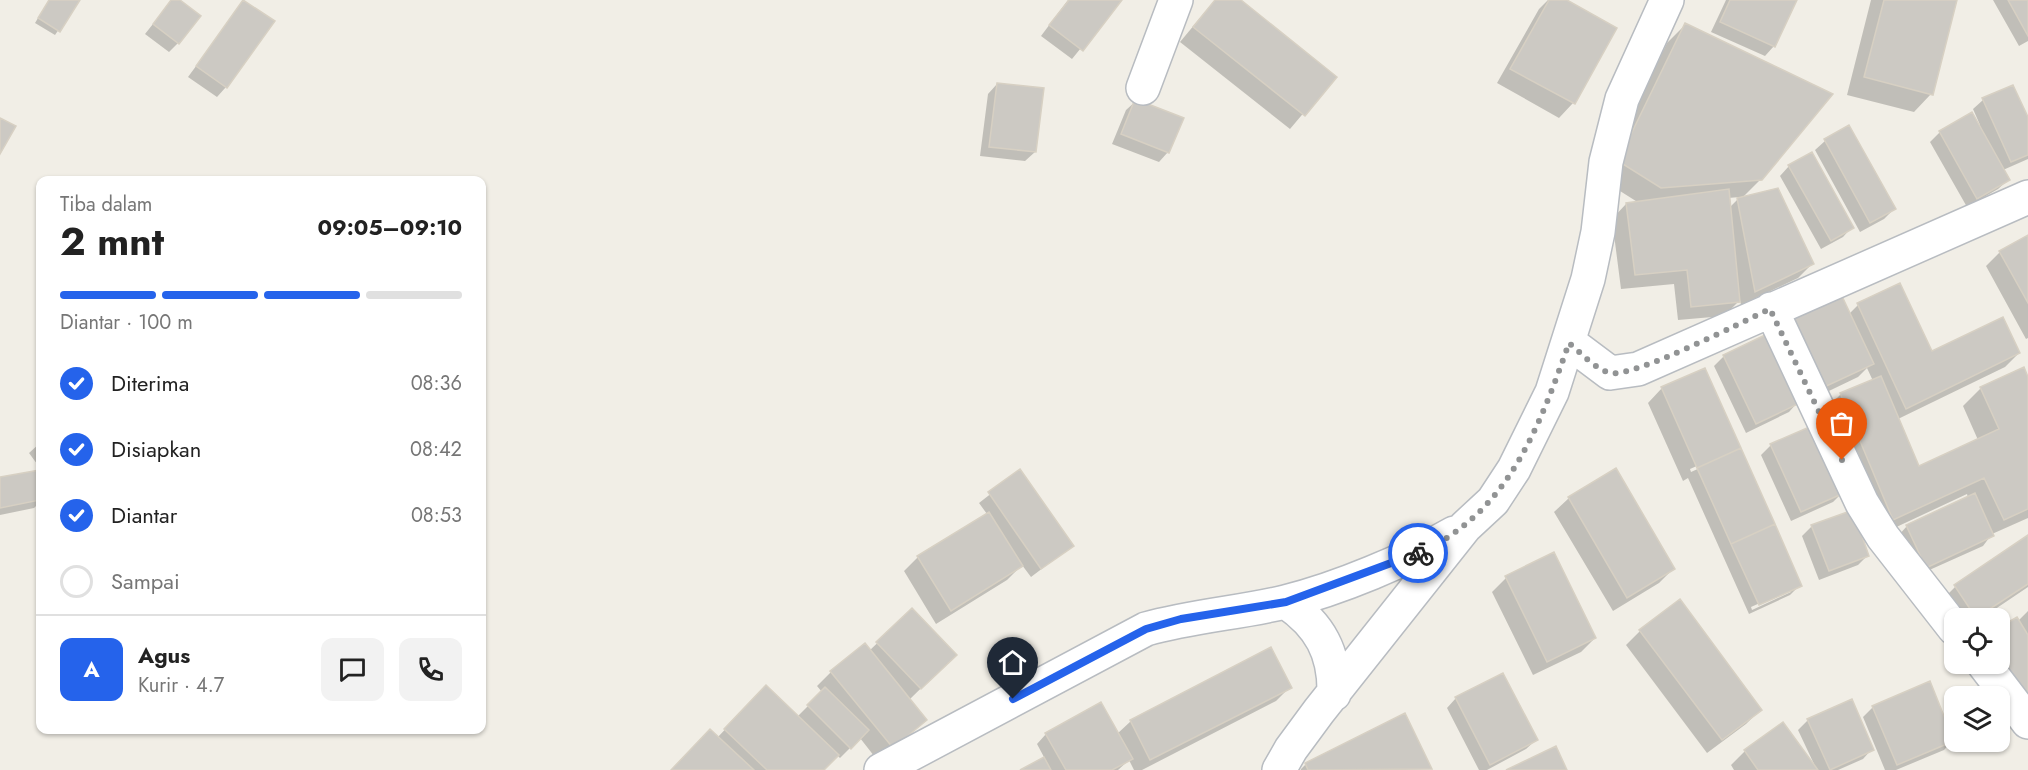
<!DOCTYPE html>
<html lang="id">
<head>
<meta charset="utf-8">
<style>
  body { margin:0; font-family:Jost,sans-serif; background:#f2f2f2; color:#222; height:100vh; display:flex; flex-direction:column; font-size:22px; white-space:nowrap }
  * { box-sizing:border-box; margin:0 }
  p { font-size:20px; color:#767676 }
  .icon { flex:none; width:33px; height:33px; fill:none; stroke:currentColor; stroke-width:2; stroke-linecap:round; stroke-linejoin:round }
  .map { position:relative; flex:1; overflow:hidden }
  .sheet { position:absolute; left:36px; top:176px; width:450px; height:558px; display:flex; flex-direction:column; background:#fff; border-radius:12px; box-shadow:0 2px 4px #0004 }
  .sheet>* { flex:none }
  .tools { position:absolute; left:1944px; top:608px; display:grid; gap:12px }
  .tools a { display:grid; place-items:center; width:66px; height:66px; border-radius:12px; background:#fff; box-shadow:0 2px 4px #0004; font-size:30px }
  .pin { position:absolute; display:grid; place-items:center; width:51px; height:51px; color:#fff; margin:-62px -26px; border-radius:50% 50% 50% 0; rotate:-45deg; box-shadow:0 0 6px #0007 }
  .pin .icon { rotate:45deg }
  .courier { position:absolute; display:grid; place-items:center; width:60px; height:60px; margin:-30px; border:4px solid #2563eb; border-radius:50%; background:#fff; color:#222; box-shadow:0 2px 8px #0007 }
  .head em { font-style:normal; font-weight:700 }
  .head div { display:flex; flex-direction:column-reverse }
  .head { display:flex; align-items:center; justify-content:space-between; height:102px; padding:0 24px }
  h1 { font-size:39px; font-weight:700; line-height:45px }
  .bar { display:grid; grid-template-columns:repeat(4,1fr); gap:9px 6px; align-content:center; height:72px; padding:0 24px }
  .bar i { height:8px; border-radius:4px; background:#e0e0e0 }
  .bar .current { background:#2563eb }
  .bar p { grid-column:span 4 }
  .line { display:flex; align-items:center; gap:15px; padding:0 24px; border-top:2px solid #e0e0e0 }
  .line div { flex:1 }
  .round { display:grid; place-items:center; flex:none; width:63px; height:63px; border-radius:12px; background:#f2f2f2 }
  ol { padding:0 24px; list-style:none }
  li { display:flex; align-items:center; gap:18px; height:66px }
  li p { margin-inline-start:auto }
  li .icon { padding:6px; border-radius:50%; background:#2563eb; color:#fff; stroke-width:4 }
  li:last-child { color:#767676 }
  li i { width:33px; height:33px; border:3px solid #e0e0e0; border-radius:50% }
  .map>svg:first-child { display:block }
  .shadow { fill:#0003; fill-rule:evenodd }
  .building { fill:#ccc9c3; stroke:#d7d0c3; stroke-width:1.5 }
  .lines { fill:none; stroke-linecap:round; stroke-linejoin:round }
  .minor-casing { stroke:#b8bcc1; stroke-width:36 }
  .minor { stroke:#fff; stroke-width:33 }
  .done { stroke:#919394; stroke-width:6; stroke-dasharray:0 10.8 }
  .route { stroke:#2563eb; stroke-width:8 }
</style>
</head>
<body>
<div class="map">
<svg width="2028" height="770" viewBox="0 0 2028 770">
  <rect width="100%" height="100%" fill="#f1eee6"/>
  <path class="shadow" d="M49,0H79L55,35L35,23Z
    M172,0H178V43L169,52L145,34Z
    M1068,0H1120L1072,59L1041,36Z
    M1215,0H1238L1334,77L1290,129L1180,42Z
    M1548,0H1564L1615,29L1573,103L1559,118L1497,83L1539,9Z
    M1726,0H1795L1774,46L1765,56L1711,32Z
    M1871,0H1955L1931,94L1914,112L1847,95Z
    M1993,0H2028V41L2019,46Z
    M244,1L226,87L217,97L188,77Z
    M1685,25L1761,179L1742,198L1812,264L1798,278L1741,305L1740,300L1724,316L1678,320L1674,284L1621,289L1612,219L1626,204L1639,203L1601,179L1667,43ZM1740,197L1729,208L1728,198Z
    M997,84L1035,152L1025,161L980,156L988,94Z
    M1983,100L2028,121V159L2003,170L2008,180L1998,189L1967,207L1930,142L1940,132L1980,125L1973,109Z
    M1136,101L1168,152L1159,162L1112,144L1126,110Z
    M1848,127L1894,209L1884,219L1860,232L1815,150L1825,141Z
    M1789,166L1852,227L1843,237L1821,249L1780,176Z
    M2028,236V338L2026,339L1986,266L2000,252Z
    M1858,305L1931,353H2019L2005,367L1898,419L1918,468L1978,440L1963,406L1981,388L2028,381V518L1992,534L1983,546L1916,576L1898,536L1907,526L1968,498L1967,494L1875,537L1823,412L1841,394L1873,381L1867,368L1858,377L1806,402L1849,314Z
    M1724,356L1798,402L1789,412L1746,433L1714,366Z
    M1704,370L1800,585L1790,595L1749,614L1688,478L1683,481L1648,403L1662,388ZM1724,454V457L1691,472L1690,469ZM1791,589V592L1752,610L1751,607Z
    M40,443V468L29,453Z
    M1771,445L1842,493L1833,502L1791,521L1761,455Z
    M1615,470L1673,569L1659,583L1613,611L1554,512L1569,498Z
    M1020,471L1072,546L1031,577L1022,565L1007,580L936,624L904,571L918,557L987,514L979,503Z
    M39,472L40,502L34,508L0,515V479Z
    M1812,526L1868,555L1858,565L1819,580L1802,536Z
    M2028,537V587L1982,618H1954L1941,601L1955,587Z
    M1506,578L1595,638L1581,652L1533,675L1492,592Z
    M912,610L955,655L909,700L925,720L878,761L860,738L840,758L837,755L822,770H672L717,738L752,701L797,717L822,692L817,686L831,672L869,651Z
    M2028,611V696L2000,663V629L2016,619L2018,621Z
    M1640,631L1760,710L1746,724L1707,753L1626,645Z
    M1290,687L1276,701L1142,770H1134L1129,760L1118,770H1023L1045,759L1037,744L1046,734H1117L1131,721Z
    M1456,698L1536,740L1526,749L1487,770H1479L1447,708Z
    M1873,707L1953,740L1944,750L1896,770H1885L1863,717Z
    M1808,720L1872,749L1863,759L1838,770H1734L1731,765L1745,751L1814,764L1798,730Z
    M1306,764L1430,768L1300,770Z"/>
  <path class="building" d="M49,0H80L60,32L38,18Z
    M171,0H180L201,16L179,44L153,24Z
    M243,0L275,21L227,88L196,66Z
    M1069,0H1122L1083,51L1049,25Z
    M1215,0H1241L1337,77L1305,116L1193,27Z
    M1549,0H1567L1617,28L1575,104L1510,69Z
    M1730,0H1797L1775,47L1720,22Z
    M1884,0H1957L1933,95L1864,77Z
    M2008,0H2028V36Z
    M1685,23L1833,94L1762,180L1661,188L1618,161Z
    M997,83L1044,88L1036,152L989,147Z
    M2013,85L2028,117V155L2011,162L1982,98Z
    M1135,99L1184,118L1169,153L1121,134Z
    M1972,112L2010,180L1977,199L1939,131Z
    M0,118L16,126L0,154Z
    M1849,125L1896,209L1870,223L1824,139Z
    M1812,152L1854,228L1831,241L1788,165Z
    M1778,188L1814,264L1755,292L1737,198Z
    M1729,189L1740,302L1691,307L1687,270L1635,275L1626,203Z
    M2028,235V303L1999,251Z
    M1900,283L1932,351L2003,317L2020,353L1906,409L1857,303Z
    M1841,294L1874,364L1820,389L1788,319Z
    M1767,334L1800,403L1756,424L1723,355Z
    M2024,367L2028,377V509L2004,520L1984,478L1893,520L1840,393L1881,376L1919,466L1999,429L1980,387Z
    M1705,368L1741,448L1697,468L1661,387Z
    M1814,425L1844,493L1801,512L1770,444Z
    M1741,448L1775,524L1731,544L1697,468Z
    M1616,468L1675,569L1627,598L1568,497Z
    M1020,469L1074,546L1041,569L988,492Z
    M40,470V500L0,508V477Z
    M1975,493L1994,536L1926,568L1906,525Z
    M1853,510L1869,556L1829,571L1811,525Z
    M989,512L1023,566L951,611L917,556Z
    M1775,524L1802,586L1759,605L1731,544Z
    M2028,535V584L1976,618L1954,585Z
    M1554,552L1596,638L1547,662L1505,576Z
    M1680,599L1762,710L1722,740L1639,630Z
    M912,608L957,655L921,689L876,642Z
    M2017,617L2028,635V694L2024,696L2000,656V627Z
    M865,643L927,720L893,748L830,671Z
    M1271,647L1292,688L1150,760L1130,720Z
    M1503,673L1538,740L1490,765L1455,697Z
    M1930,681L1954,741L1897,765L1872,706Z
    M766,685L839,755L824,770H767L724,729Z
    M825,687L869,730L851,749L807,705Z
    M1852,699L1874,750L1830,770L1807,719Z
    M1101,702L1133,759L1112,770H1066L1045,733Z
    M1405,713L1432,769L1308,770L1305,763Z
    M1783,722L1818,770H1758L1744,750Z
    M710,729L754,770H671Z
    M1556,746L1567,770H1506Z
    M1044,757L1051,770H1020Z"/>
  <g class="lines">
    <g class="minor-casing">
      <path id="minor" d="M1143,88L1176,0
        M1771,309L1862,503L1883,537L1954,628
        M1570,343L1610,373L1638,369L2028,197
        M1286,602C1320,625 1335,653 1334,694
        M1983,663L2028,722
        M881,770L1146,629C1192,616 1239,613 1285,602C1338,589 1407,560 1454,533
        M1279,770L1291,749L1319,711L1465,527L1493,501L1514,469L1552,392L1588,279L1598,232L1606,162L1622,99L1667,0"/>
    </g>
    <use href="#minor" class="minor"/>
  </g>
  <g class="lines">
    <path class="done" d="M1418,553C1507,515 1539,428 1569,343C1581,353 1596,370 1611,373C1635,377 1742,322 1770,309L1842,460"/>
    <path class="route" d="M1013,699L1146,629L1181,619L1286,602L1418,553"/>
  </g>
</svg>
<div class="tools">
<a><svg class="icon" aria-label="locate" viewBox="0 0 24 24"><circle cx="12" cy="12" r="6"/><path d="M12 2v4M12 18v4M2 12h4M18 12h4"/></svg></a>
<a><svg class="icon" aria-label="layers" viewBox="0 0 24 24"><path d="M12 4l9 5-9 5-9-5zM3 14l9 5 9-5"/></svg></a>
</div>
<div class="pin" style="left:1842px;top:460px;background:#ea580c"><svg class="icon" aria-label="bag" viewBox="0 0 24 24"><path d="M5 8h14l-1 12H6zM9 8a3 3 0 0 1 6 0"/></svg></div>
<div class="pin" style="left:1013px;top:699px;background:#1f2937"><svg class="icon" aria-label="home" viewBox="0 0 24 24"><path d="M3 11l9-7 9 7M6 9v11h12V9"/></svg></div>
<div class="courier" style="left:1418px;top:553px"><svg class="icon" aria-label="bike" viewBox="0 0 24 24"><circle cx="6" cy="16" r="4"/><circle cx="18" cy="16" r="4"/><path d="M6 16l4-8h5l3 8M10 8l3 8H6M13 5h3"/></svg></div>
<section class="sheet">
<div class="head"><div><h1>2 mnt</h1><p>Tiba dalam</p></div><em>09:05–09:10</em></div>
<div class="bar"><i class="current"></i><i class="current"></i><i class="current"></i><i></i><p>Diantar · 100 m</p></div>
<ol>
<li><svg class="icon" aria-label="check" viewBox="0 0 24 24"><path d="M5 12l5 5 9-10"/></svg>Diterima<p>08:36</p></li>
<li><svg class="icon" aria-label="check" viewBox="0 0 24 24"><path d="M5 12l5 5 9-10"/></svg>Disiapkan<p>08:42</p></li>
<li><svg class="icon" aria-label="check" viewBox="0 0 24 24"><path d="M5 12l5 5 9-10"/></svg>Diantar<p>08:53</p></li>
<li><i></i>Sampai</li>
</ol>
<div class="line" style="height:108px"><b class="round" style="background:#2563eb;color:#fff">A</b><div><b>Agus</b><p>Kurir · 4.7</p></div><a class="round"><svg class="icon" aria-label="chat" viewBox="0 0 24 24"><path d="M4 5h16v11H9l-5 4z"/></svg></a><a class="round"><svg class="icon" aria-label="phone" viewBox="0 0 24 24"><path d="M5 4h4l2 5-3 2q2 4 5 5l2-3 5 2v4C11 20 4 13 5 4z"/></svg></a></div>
</section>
</div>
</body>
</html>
